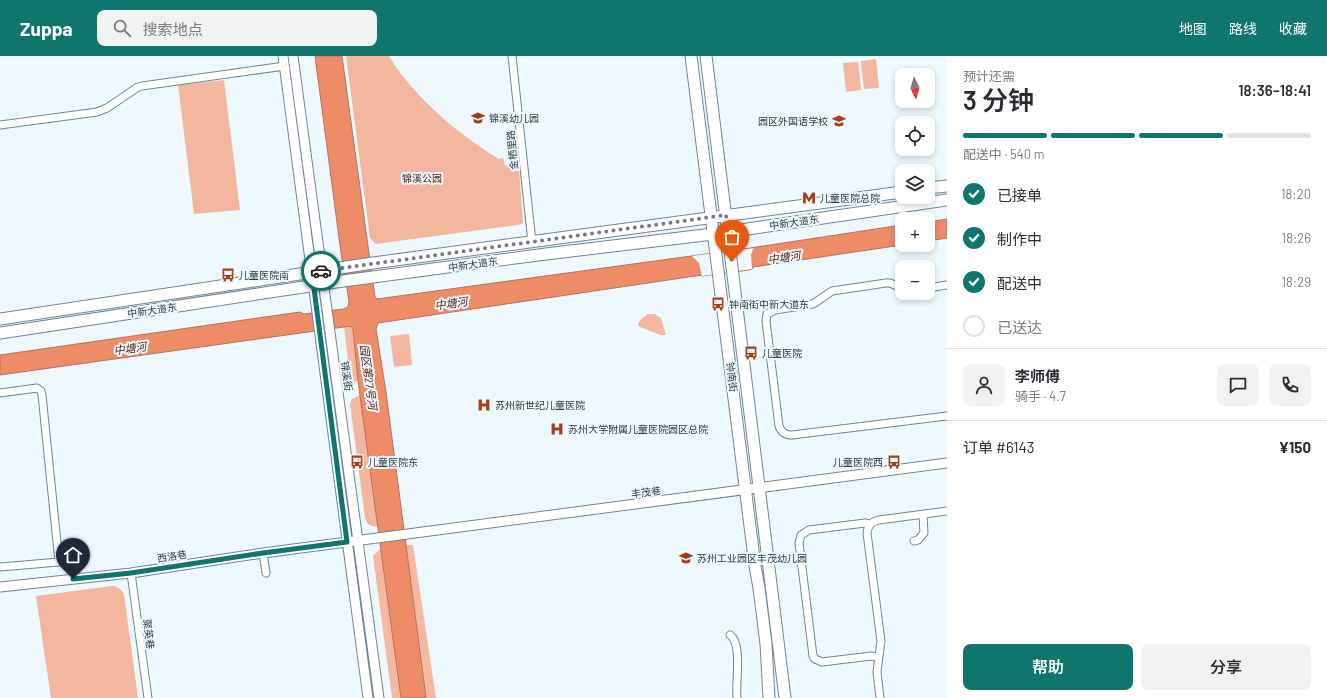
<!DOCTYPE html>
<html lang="zh">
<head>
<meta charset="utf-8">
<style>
  body { margin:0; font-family:Barlow,"Noto Sans SC",sans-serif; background:#f2f2f3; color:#2b2b33; height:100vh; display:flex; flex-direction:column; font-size:15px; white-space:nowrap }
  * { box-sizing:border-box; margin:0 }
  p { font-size:13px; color:#7c7c81 }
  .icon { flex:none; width:22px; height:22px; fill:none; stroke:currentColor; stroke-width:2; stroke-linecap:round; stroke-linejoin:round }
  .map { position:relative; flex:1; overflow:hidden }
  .sheet { display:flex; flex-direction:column; background:#fff; width:380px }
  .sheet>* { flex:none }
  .needle { width:26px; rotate:175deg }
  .tools { position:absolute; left:895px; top:12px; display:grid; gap:8px }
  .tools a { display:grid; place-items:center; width:40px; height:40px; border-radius:8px; background:#fff; box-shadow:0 2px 6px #0003; font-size:20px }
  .pin { position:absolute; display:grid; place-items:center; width:34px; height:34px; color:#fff; margin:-41px -17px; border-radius:50% 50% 50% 0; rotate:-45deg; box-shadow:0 0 4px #0007 }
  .pin .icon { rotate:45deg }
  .courier { position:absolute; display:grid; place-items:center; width:40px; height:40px; margin:-20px; border:3px solid #0f766e; border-radius:50%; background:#fff; color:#222; box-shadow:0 1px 5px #0007 }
  .headline em { font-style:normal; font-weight:600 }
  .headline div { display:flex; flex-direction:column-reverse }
  .headline { display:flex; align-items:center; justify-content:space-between; height:68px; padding:0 16px }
  h1 { font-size:26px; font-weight:600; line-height:30px }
  .bar { display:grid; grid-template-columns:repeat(4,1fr); gap:6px 4px; align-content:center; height:48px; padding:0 16px }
  .bar i { height:5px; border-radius:3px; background:#e1e1e2 }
  .bar .active { background:#0f766e }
  .bar p { grid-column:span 4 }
  .line { display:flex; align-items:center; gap:10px; padding:0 16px; border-top:1px solid #e1e1e2 }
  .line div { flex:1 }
  .round { display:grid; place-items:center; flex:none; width:42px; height:42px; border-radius:8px; background:#f2f2f3 }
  ol { padding:0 16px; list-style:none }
  li { display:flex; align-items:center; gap:12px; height:44px }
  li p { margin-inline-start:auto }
  li .icon { padding:4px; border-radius:50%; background:#0f766e; color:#fff; stroke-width:4 }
  li:last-child { color:#7c7c81 }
  li i { width:22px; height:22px; border:2px solid #e1e1e2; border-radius:50% }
  .action { display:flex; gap:8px; margin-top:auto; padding:8px 16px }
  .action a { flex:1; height:46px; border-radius:8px; background:#0f766e; color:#fff; font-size:16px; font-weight:600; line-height:46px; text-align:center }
  .action a+a { background:#f2f2f3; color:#2b2b33 }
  header { display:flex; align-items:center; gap:24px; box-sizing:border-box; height:56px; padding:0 20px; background:#0f766e; color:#fff }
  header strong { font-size:19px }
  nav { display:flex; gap:22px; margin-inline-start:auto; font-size:14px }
  .search { width:280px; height:36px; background:#f2f2f3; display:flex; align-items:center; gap:10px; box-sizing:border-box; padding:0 14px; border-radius:8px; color:#7c7c81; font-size:15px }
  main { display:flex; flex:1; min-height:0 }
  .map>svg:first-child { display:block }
  .green { fill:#f3b7a0 }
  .forest { fill:#f5b8a1 }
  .water { fill:#ee8c67; stroke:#b5735c }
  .pier { fill:#eef8ff }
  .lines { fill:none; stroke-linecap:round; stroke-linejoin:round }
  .street-casing { stroke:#6e8695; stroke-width:9 }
  .secondary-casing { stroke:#6e8695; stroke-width:11 }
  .primary-casing { stroke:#6e8695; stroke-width:13 }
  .street { stroke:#fff; stroke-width:7 }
  .secondary { stroke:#fff; stroke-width:9 }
  .primary { stroke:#fff; stroke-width:11 }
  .done { stroke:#727c84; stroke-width:4; stroke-dasharray:0 7.2 }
  .route { stroke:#0f766e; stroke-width:5 }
  .labels { text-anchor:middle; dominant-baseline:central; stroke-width:4; stroke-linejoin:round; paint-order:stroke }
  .poi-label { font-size:10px; fill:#303a41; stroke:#eef8ff; text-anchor:start }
  .street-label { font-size:10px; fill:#303a41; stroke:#eef8ff }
  .park-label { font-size:10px; fill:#451e10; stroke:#eef8ff }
  .water-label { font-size:11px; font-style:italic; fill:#551900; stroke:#eef8ff }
</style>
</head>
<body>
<header>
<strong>Zuppa</strong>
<div class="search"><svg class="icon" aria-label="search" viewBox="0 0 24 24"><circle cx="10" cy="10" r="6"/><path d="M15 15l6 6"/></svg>搜索地点</div>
<nav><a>地图</a><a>路线</a><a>收藏</a></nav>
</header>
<main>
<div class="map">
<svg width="947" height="642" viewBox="0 0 947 642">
  <rect width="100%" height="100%" fill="#eef8ff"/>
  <path class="green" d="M346,0H389C392,6 397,12 401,18C428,52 461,80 499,103L503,102L505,109L515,114H519L523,166V167L518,169L376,188L370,182Z
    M876,3L879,32L864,33L861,5Z
    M858,6L861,34L846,36L843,7Z
    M224,24L240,154L194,158L178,29Z
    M409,278L412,309L394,311L390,280Z
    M360,339L378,470C371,471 367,469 365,462L350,348L352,343Z
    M112,530C117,530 121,533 124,538L138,642H51L36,540Z"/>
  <path class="forest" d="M648,258H655L661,262L666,279H660L638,270C638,264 644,261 648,258Z
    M351,270L353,273L358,325L354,326L350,323L344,271Z
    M406,489H413L436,642H426Z
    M381,493L401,642H392L373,500L379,494Z"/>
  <path class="water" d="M315,0H342L375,241L377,243L750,192L902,169V189L753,211L752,213L749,214L702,220V219L378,267L376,273L386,336L426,642H401L358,325L353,273L351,270L0,319V299L300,256L304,258L343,253L348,251L349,245L341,197Z
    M947,163V182L928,185V166Z"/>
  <path class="pier" d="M755,192L753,193L751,199L752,213L702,220L699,207L692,200Z"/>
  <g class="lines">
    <g class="street-casing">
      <path id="street" d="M512,0L532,186
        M0,69L97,56L107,52L138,31L142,30L285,10
        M902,232L890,227H886L832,235L813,248L775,254L767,258L766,265L779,370C781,376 785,379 792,379L947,360
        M928,232L947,229
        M0,337L37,332L41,335L42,339L59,506L0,511
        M870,468L865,467L809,474L801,479L799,487L813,600L815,603L822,606L871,600L879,601
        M914,485L918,484L924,477L923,459
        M263,497L266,517
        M131,517L148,642
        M730,579C743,588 735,627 737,642
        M880,642L877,616L881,585L867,477C868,469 871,466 879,464L947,455"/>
    </g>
    <g class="secondary-casing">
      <path id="secondary" d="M283,0L368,642
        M293,0L379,642
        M0,531L131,517L263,497L947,407"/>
    </g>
    <g class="primary-casing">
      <path id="primary" d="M691,0L755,510L759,532L766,588L769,642
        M706,0L785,642
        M928,132L947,130
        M0,263L373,207L902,136
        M0,277L343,225L546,198L713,178L947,144"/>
    </g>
    <use href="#street" class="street"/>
    <use href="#secondary" class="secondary"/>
    <use href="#primary" class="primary"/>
  </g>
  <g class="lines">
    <path class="done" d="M321,215L726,159L732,205"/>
    <path class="route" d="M73,523L131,517L263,497L347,486L312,217L321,215"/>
  </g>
  <defs>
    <g id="school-bare" transform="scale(1.08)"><path d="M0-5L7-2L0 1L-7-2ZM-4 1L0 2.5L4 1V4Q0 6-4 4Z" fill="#a54011" stroke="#eef8ff" stroke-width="2.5" paint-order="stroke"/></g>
    <g id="metro-bare" transform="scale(1.08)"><path d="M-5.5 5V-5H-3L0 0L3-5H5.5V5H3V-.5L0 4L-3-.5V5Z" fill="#a54011" stroke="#eef8ff" stroke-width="2.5" paint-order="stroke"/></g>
    <g id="bus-bare" transform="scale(1.08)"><path d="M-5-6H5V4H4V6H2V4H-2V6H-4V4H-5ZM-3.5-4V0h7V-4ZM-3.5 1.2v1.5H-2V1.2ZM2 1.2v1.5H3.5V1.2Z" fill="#a54011" stroke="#eef8ff" stroke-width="2.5" paint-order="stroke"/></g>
    <g id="hospital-bare" transform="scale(1.08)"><path d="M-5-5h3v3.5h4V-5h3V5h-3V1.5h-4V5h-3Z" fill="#a54011" stroke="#eef8ff" stroke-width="2.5" paint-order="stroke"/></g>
  </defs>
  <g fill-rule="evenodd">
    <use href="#school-bare" x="478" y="62"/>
    <use href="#school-bare" x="839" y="65"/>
    <use href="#metro-bare" x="809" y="142"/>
    <use href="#bus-bare" x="228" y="219"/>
    <use href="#bus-bare" x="718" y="248"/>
    <use href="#bus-bare" x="751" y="297"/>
    <use href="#hospital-bare" x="484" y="349"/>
    <use href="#hospital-bare" x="557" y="373"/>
    <use href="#bus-bare" x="357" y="406"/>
    <use href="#bus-bare" x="894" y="406"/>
    <use href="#school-bare" x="686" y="502"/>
  </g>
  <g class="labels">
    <g class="poi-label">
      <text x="489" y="62">锦溪幼儿园</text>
      <text x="828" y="65" text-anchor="end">园区外国语学校</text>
      <text x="820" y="142">儿童医院总院</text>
      <text x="239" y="219">儿童医院南</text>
      <text x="729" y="248">钟南街中新大道东</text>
      <text x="762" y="297">儿童医院</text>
      <text x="495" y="349">苏州新世纪儿童医院</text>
      <text x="568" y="373">苏州大学附属儿童医院园区总院</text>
      <text x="368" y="406">儿童医院东</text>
      <text x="883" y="406" text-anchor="end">儿童医院西</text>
      <text x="697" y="502">苏州工业园区丰茂幼儿园</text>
    </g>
    <g class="street-label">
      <text transform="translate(512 94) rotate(-96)">金栖里路</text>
      <text transform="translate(794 166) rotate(-8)">中新大道东</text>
      <text transform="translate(473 208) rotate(-8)">中新大道东</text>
      <text transform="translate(152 254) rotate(-8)">中新大道东</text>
      <text transform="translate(347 320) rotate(82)">锦溪街</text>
      <text transform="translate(732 321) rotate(83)">钟南街</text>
      <text transform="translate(646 436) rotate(-7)">丰茂巷</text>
      <text transform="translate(172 500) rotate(-9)">西洛巷</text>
      <text transform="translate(149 578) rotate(83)">聚英巷</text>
    </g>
    <g class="park-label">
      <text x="422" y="122">锦溪公园</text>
    </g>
    <g class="water-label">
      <text transform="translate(784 201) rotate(-8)">中塘河</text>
      <text transform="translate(451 247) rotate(-8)">中塘河</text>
      <text transform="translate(130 292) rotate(-8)">中塘河</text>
      <text transform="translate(369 321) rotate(82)">园区第27号河</text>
    </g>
  </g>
</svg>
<div class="tools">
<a><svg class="needle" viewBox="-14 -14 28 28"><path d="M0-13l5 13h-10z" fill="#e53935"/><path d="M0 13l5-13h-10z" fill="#7c7c81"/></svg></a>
<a><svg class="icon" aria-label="locate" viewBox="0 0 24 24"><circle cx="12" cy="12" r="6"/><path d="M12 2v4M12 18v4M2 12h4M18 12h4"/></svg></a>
<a><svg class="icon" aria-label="layers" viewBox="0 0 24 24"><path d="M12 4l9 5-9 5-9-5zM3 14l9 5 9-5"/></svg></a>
<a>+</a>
<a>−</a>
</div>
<div class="pin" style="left:732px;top:205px;background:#ea580c"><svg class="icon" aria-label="bag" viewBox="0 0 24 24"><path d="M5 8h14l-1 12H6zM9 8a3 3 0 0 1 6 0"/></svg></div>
<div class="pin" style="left:73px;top:523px;background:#1f2937"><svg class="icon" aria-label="home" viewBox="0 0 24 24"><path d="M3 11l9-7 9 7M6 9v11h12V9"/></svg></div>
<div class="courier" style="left:321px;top:215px"><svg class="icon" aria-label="car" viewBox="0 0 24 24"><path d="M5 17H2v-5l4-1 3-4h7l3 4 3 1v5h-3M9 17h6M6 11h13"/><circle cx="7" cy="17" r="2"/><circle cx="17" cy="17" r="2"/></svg></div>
</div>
<section class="sheet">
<div class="headline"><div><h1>3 分钟</h1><p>预计还需</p></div><em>18:36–18:41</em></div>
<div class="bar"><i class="active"></i><i class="active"></i><i class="active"></i><i></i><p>配送中 · 540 m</p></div>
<ol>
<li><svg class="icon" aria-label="check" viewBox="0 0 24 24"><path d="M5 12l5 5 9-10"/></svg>已接单<p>18:20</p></li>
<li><svg class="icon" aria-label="check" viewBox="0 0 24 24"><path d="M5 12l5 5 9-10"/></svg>制作中<p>18:26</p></li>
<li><svg class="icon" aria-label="check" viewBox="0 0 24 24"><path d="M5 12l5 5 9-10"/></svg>配送中<p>18:29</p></li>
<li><i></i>已送达</li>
</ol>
<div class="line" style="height:72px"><a class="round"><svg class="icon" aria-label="person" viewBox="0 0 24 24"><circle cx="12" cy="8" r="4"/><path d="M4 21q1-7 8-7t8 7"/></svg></a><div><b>李师傅</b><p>骑手 · 4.7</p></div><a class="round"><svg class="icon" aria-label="chat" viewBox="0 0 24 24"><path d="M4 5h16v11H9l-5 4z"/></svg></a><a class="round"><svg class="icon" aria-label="phone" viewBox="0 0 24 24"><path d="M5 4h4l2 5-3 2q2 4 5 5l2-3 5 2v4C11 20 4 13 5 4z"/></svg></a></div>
<div class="line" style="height:52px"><div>订单 #6143</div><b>¥150</b></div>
<div class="action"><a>帮助</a><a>分享</a></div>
</section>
</main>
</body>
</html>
